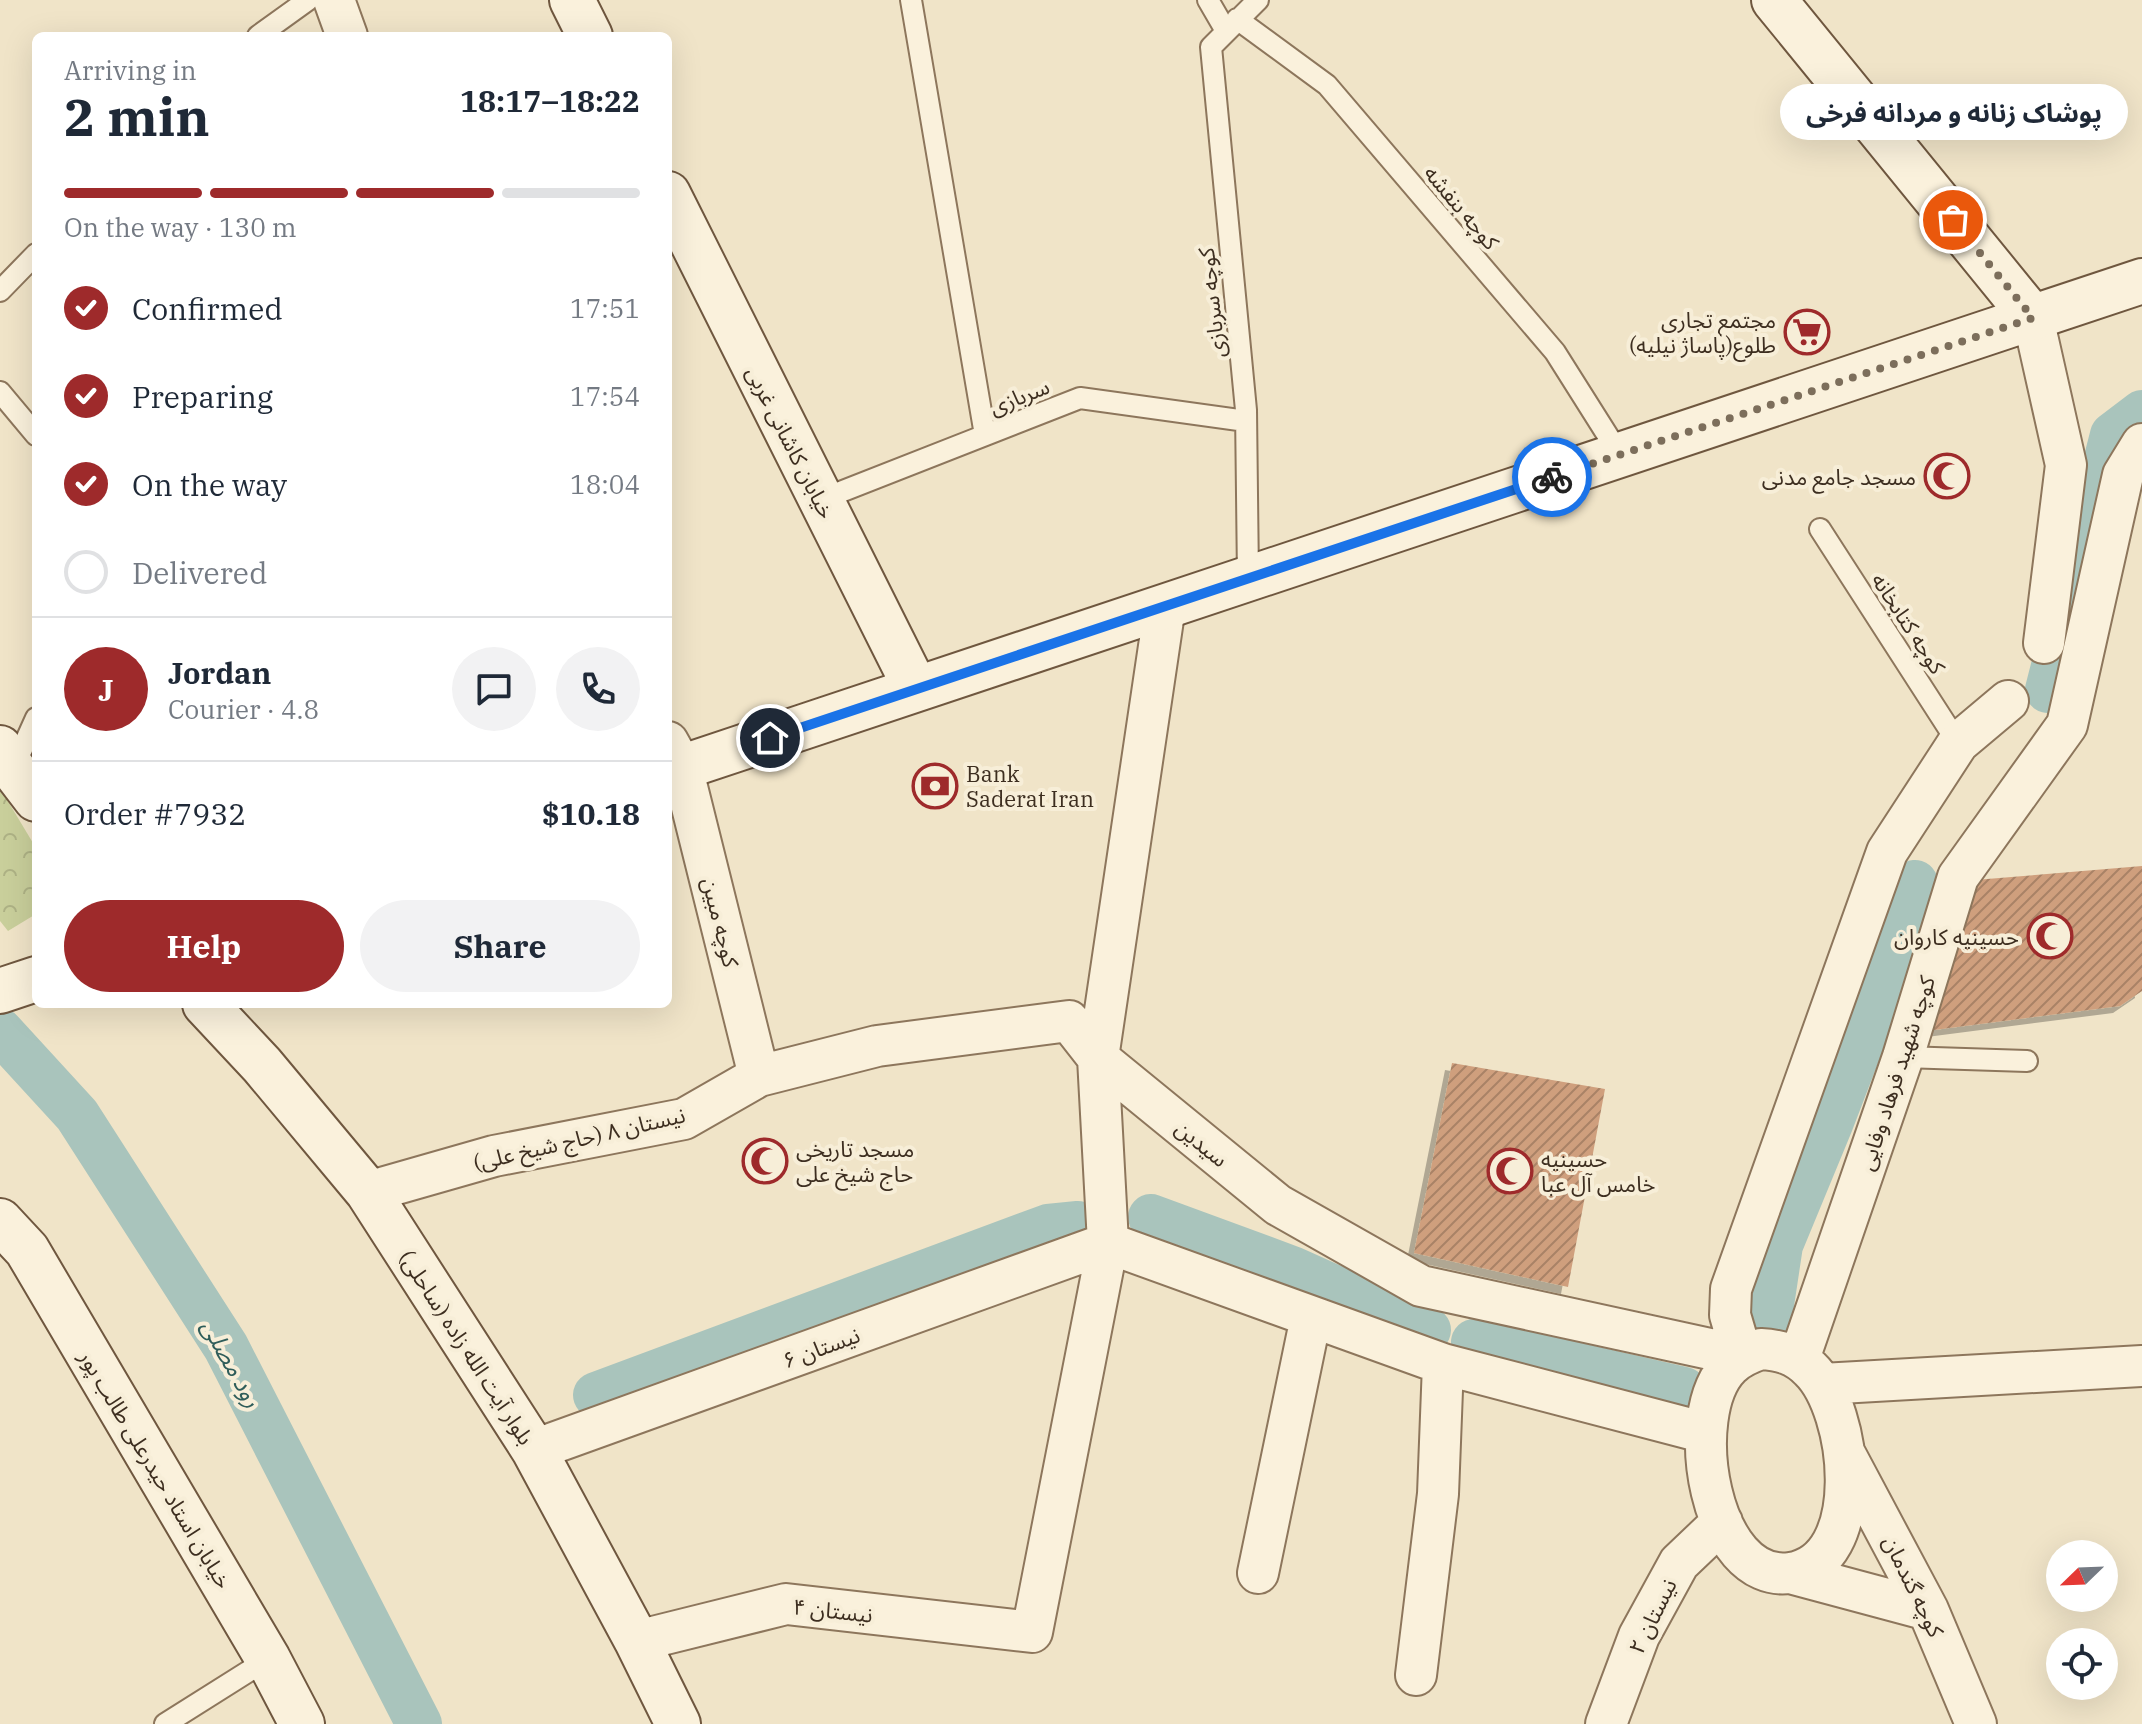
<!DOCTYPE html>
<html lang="en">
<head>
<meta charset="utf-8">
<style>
  body { margin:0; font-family:"IBM Plex Serif","Noto Sans Arabic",serif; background:#f2f2f3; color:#1f2937; height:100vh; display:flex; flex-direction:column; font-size:30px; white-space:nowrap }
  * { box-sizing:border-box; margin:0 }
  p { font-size:26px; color:#747a83 }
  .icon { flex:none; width:44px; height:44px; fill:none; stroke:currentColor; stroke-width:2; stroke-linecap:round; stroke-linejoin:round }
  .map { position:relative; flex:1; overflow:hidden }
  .sheet { position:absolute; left:32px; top:32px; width:640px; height:976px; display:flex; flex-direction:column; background:#fff; border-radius:12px; box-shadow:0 8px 32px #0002 }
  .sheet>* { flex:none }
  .needle { width:52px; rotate:247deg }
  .controls { position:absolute; left:2046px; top:1540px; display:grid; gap:16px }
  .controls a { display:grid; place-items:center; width:72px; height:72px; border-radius:50%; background:#fff; box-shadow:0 8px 32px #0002; font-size:40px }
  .pin { position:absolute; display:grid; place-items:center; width:68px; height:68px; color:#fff; margin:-34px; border:4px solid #fff; border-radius:50%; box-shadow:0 2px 8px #0007 }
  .courier { position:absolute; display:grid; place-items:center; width:80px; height:80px; margin:-40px; border:6px solid #1a73e8; border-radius:50%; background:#fff; color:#222; box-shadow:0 2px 10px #0007 }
  .bubble { position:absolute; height:56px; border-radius:28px; background:#fff; box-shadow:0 8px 32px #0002; font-size:26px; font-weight:700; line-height:56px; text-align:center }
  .headline em { font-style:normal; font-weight:700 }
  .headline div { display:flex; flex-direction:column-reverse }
  .headline { display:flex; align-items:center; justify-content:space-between; height:136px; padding:0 32px }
  h1 { font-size:52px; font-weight:700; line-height:60px }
  .bar { display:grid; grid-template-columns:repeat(4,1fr); gap:12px 8px; align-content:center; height:96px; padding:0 32px }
  .bar i { height:10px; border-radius:6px; background:#e0e1e3 }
  .bar .selected { background:#9e2a2b }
  .bar p { grid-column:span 4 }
  .line { display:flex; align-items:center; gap:20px; padding:0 32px; border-top:2px solid #e0e1e3 }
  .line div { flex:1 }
  .round { display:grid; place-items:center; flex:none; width:84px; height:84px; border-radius:42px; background:#f2f2f3 }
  ol { padding:0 32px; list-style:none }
  li { display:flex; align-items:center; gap:24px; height:88px }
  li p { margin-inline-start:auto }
  li .icon { padding:8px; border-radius:50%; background:#9e2a2b; color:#fff; stroke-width:4 }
  li:last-child { color:#747a83 }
  li i { width:44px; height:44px; border:4px solid #e0e1e3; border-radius:50% }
  .action { display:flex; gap:16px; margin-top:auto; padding:16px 32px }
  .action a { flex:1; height:92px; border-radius:48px; background:#9e2a2b; color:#fff; font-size:32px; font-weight:700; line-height:92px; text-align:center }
  .action a+a { background:#f2f2f3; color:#1f2937 }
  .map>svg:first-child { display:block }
  .forest { fill:url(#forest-crowns) }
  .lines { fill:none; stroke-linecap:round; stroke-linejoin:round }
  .canal { stroke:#a9c4bc; stroke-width:46 }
  .building { fill:url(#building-hatch); filter:url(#shadow) }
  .lane-casing { stroke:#8d765c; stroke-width:24 }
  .street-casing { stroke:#8d765c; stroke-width:44 }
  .secondary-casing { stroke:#6f573f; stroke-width:48 }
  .lane { stroke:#faf1dc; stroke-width:20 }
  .street { stroke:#faf1dc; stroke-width:40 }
  .secondary { stroke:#faf1dc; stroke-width:44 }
  .done { stroke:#7c6e5b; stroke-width:8; stroke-dasharray:0 14.4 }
  .route { stroke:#1a73e8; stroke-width:10 }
  .labels { text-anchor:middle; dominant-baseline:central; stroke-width:8; stroke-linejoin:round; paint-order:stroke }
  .street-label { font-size:22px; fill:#3d2e20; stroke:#f7eed8 }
  .poi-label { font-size:22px; fill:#3d2e20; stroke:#f7eed8; text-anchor:end }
  .water-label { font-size:24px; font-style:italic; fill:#2f5d5a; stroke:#f7eed8 }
</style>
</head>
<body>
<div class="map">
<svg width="2142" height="1724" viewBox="0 0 2142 1724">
  <defs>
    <pattern id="forest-crowns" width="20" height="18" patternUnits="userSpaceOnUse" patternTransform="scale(2)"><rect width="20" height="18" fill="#c9cf9b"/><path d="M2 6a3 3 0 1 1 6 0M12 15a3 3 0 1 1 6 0" fill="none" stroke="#aeb285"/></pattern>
    <pattern id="building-hatch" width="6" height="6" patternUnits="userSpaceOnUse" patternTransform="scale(2)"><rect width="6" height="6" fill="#cf9f7d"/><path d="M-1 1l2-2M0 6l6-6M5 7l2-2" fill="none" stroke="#a98266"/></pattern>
    <filter id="shadow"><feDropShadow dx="-7" dy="7" stdDeviation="0" flood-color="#0004"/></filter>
  </defs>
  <rect width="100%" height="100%" fill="#f0e4c8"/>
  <path class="forest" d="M0,788L36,848V914L8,931L0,921Z"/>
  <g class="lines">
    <path class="canal" d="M2048,690L2113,435L2142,413
      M0,1031L77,1115L226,1347L419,1724
      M1151,1217L1292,1269L1428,1330
      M1769,1318L1780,1245L1830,1124L1883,986L1915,883
      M1474,1342L1684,1390
      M596,1395L1048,1227L1078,1224"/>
  </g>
  <path class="building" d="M2142,866V991L2120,1006L1926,1031L1975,880Z
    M1452,1063L1605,1089L1568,1287L1414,1253Z"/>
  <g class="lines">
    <g class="lane-casing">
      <path id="lane" d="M911,0L985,435
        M1208,0L1226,31
        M1237,19L1327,85L1555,352L1620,455
        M258,36L308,0
        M0,291L36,254
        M0,392L36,435
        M820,500L1080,398L1246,421
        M1820,529L1958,743
        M1248,578L1246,410L1211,47L1258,0
        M13,769L36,718
        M1903,1057L2027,1061
        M165,1724L268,1659"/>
    </g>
    <g class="street-casing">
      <path id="street" d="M334,0L347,36
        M2033,318L2066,465L2044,643
        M1165,606L1098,1058L1278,1205L1421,1286L1742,1356L1730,1315L1731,1289L1887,852L1958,743L2008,701
        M668,742L682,767L759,1076
        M368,1192L494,1156L684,1119L759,1076L877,1046L1069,1021L1098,1058L1108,1243L1443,1364L1706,1433
        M1761,1349C1781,1350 1796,1355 1810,1369C1853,1410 1869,1562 1790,1573C1710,1584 1681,1414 1730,1366C1739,1357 1749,1353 1761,1349Z
        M1799,1359L1903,1057L1958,877L2067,725L2123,475L2142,444
        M1822,1384L2142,1366
        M534,1450L1108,1243
        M1846,1456L1928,1610L1976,1724
        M1258,1573L1311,1317
        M1790,1573L1928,1610
        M637,1641L786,1604L1032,1632L1108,1243
        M1416,1675L1438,1494L1443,1364
        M1606,1724L1639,1636L1679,1563L1722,1522"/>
    </g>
    <g class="secondary-casing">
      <path id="secondary" d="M572,0L590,36
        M1774,0L2033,318
        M668,194L916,689
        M0,748L13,769L36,799
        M668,772L2142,281
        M0,991L36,979
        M205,1004L262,1065L368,1192L534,1450L637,1641L678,1724
        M0,1221L27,1250L268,1659L302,1724"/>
    </g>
    <use href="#lane" class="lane"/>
    <use href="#street" class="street"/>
    <use href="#secondary" class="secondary"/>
  </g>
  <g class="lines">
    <path class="done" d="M1552,477L2033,318L1953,220"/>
    <path class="route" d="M770,738L1552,477"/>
  </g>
  <defs>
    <g id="supermarket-ring" transform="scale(2.3)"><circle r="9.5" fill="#f7eed8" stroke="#9e2a2b" stroke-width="1.5"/><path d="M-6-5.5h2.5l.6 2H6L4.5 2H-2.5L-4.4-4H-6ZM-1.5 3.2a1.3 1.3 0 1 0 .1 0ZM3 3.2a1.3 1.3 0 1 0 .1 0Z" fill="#9e2a2b"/></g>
    <g id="mosque-ring" transform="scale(2.3)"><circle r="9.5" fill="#f7eed8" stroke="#9e2a2b" stroke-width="1.5"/><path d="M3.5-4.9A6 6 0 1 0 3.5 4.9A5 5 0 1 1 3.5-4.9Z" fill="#9e2a2b"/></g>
    <g id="bank-ring" transform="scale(2.3)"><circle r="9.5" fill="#f7eed8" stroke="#9e2a2b" stroke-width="1.5"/><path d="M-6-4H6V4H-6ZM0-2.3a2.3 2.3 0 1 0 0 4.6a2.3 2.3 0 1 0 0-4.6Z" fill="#9e2a2b"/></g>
  </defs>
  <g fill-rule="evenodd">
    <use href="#supermarket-ring" x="1807" y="332"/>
    <use href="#mosque-ring" x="1947" y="476"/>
    <use href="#bank-ring" x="935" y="786"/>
    <use href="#mosque-ring" x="2050" y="936"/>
    <use href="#mosque-ring" x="765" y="1161"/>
    <use href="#mosque-ring" x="1510" y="1171"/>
  </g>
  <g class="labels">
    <g class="street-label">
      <text transform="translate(1462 207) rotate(50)">کوچه بنفشه</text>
      <text transform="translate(1211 303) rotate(-96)">کوچه سربازی</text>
      <text transform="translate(1019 396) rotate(-22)">سربازی</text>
      <text transform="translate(791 442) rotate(63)">خیابان کاشانی غربی</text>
      <text transform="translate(1909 623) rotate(57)">کوچه کتابخانه</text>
      <text transform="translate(721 922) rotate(76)">کوچه مبین</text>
      <text transform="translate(1896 1073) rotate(-72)">کوچه شهید فرهاد وفایی</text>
      <text transform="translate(579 1138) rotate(-13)">نیستان ۸ (حاج شیخ علی)</text>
      <text transform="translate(1202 1143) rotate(39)">سیدین</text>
      <text transform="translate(467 1347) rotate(57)">بلوار آیت الله زاده (ساحلی)</text>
      <text transform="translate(821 1347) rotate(-20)">نیستان ۶</text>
      <text transform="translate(156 1469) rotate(59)">خیابان استاد حیدرعلی طالب پور</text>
      <text transform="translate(1914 1586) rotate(64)">کوچه گندمان</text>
      <text transform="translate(833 1610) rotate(6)">نیستان ۴</text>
      <text transform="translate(1652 1616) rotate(-64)">نیستان ۲</text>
    </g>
    <g class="poi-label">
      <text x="1776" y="319">مجتمع تجاری<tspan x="1776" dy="25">طلوع(پاساژ نیلیه)</tspan></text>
      <text x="1916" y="476">مسجد جامع مدنی</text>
      <text x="966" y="773" text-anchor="start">Bank<tspan x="966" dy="25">Saderat Iran</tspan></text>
      <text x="2019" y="936">حسینیه کاروان</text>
      <text x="796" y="1148" text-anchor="start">مسجد تاریخی<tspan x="796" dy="25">حاج شیخ علی</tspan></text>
      <text x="1541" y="1158" text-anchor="start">حسینیه<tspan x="1541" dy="25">خامس آل عبا</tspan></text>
    </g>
    <g class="water-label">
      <text transform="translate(232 1363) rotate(61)">رود مصلی</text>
    </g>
  </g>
</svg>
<div class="controls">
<a><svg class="needle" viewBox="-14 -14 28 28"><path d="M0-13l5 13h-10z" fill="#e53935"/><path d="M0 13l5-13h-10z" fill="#747a83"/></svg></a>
<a><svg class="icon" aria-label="locate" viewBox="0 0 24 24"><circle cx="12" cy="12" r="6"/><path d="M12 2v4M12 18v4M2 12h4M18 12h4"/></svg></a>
</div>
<div class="pin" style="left:1953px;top:220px;background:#ea580c"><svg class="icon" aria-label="bag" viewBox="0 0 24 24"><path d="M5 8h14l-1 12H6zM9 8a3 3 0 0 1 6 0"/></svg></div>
<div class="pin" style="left:770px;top:738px;background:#1f2937"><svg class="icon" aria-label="home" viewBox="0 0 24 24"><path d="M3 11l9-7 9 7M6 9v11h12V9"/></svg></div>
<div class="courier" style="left:1552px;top:477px"><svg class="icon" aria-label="bike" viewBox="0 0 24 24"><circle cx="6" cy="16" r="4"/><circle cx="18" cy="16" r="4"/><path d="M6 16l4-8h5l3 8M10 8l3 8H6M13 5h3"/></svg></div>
<div class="bubble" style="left:1780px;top:84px;width:348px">پوشاک زنانه و مردانه فرخی</div>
<section class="sheet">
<div class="headline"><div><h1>2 min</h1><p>Arriving in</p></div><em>18:17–18:22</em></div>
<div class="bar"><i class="selected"></i><i class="selected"></i><i class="selected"></i><i></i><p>On the way · 130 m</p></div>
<ol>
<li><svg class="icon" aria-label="check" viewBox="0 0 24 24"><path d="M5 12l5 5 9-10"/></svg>Confirmed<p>17:51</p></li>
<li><svg class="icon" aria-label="check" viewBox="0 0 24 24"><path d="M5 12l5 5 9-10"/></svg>Preparing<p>17:54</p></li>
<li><svg class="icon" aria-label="check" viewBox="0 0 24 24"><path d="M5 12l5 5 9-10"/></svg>On the way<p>18:04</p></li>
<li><i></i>Delivered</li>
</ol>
<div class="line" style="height:144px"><b class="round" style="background:#9e2a2b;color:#fff">J</b><div><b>Jordan</b><p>Courier · 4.8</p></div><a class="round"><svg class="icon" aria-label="chat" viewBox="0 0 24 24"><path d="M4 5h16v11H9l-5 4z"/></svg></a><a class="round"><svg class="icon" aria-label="phone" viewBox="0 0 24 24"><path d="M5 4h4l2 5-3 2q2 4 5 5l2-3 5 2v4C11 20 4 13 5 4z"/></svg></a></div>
<div class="line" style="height:104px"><div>Order #7932</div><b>$10.18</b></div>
<div class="action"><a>Help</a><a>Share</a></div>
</section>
</div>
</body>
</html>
